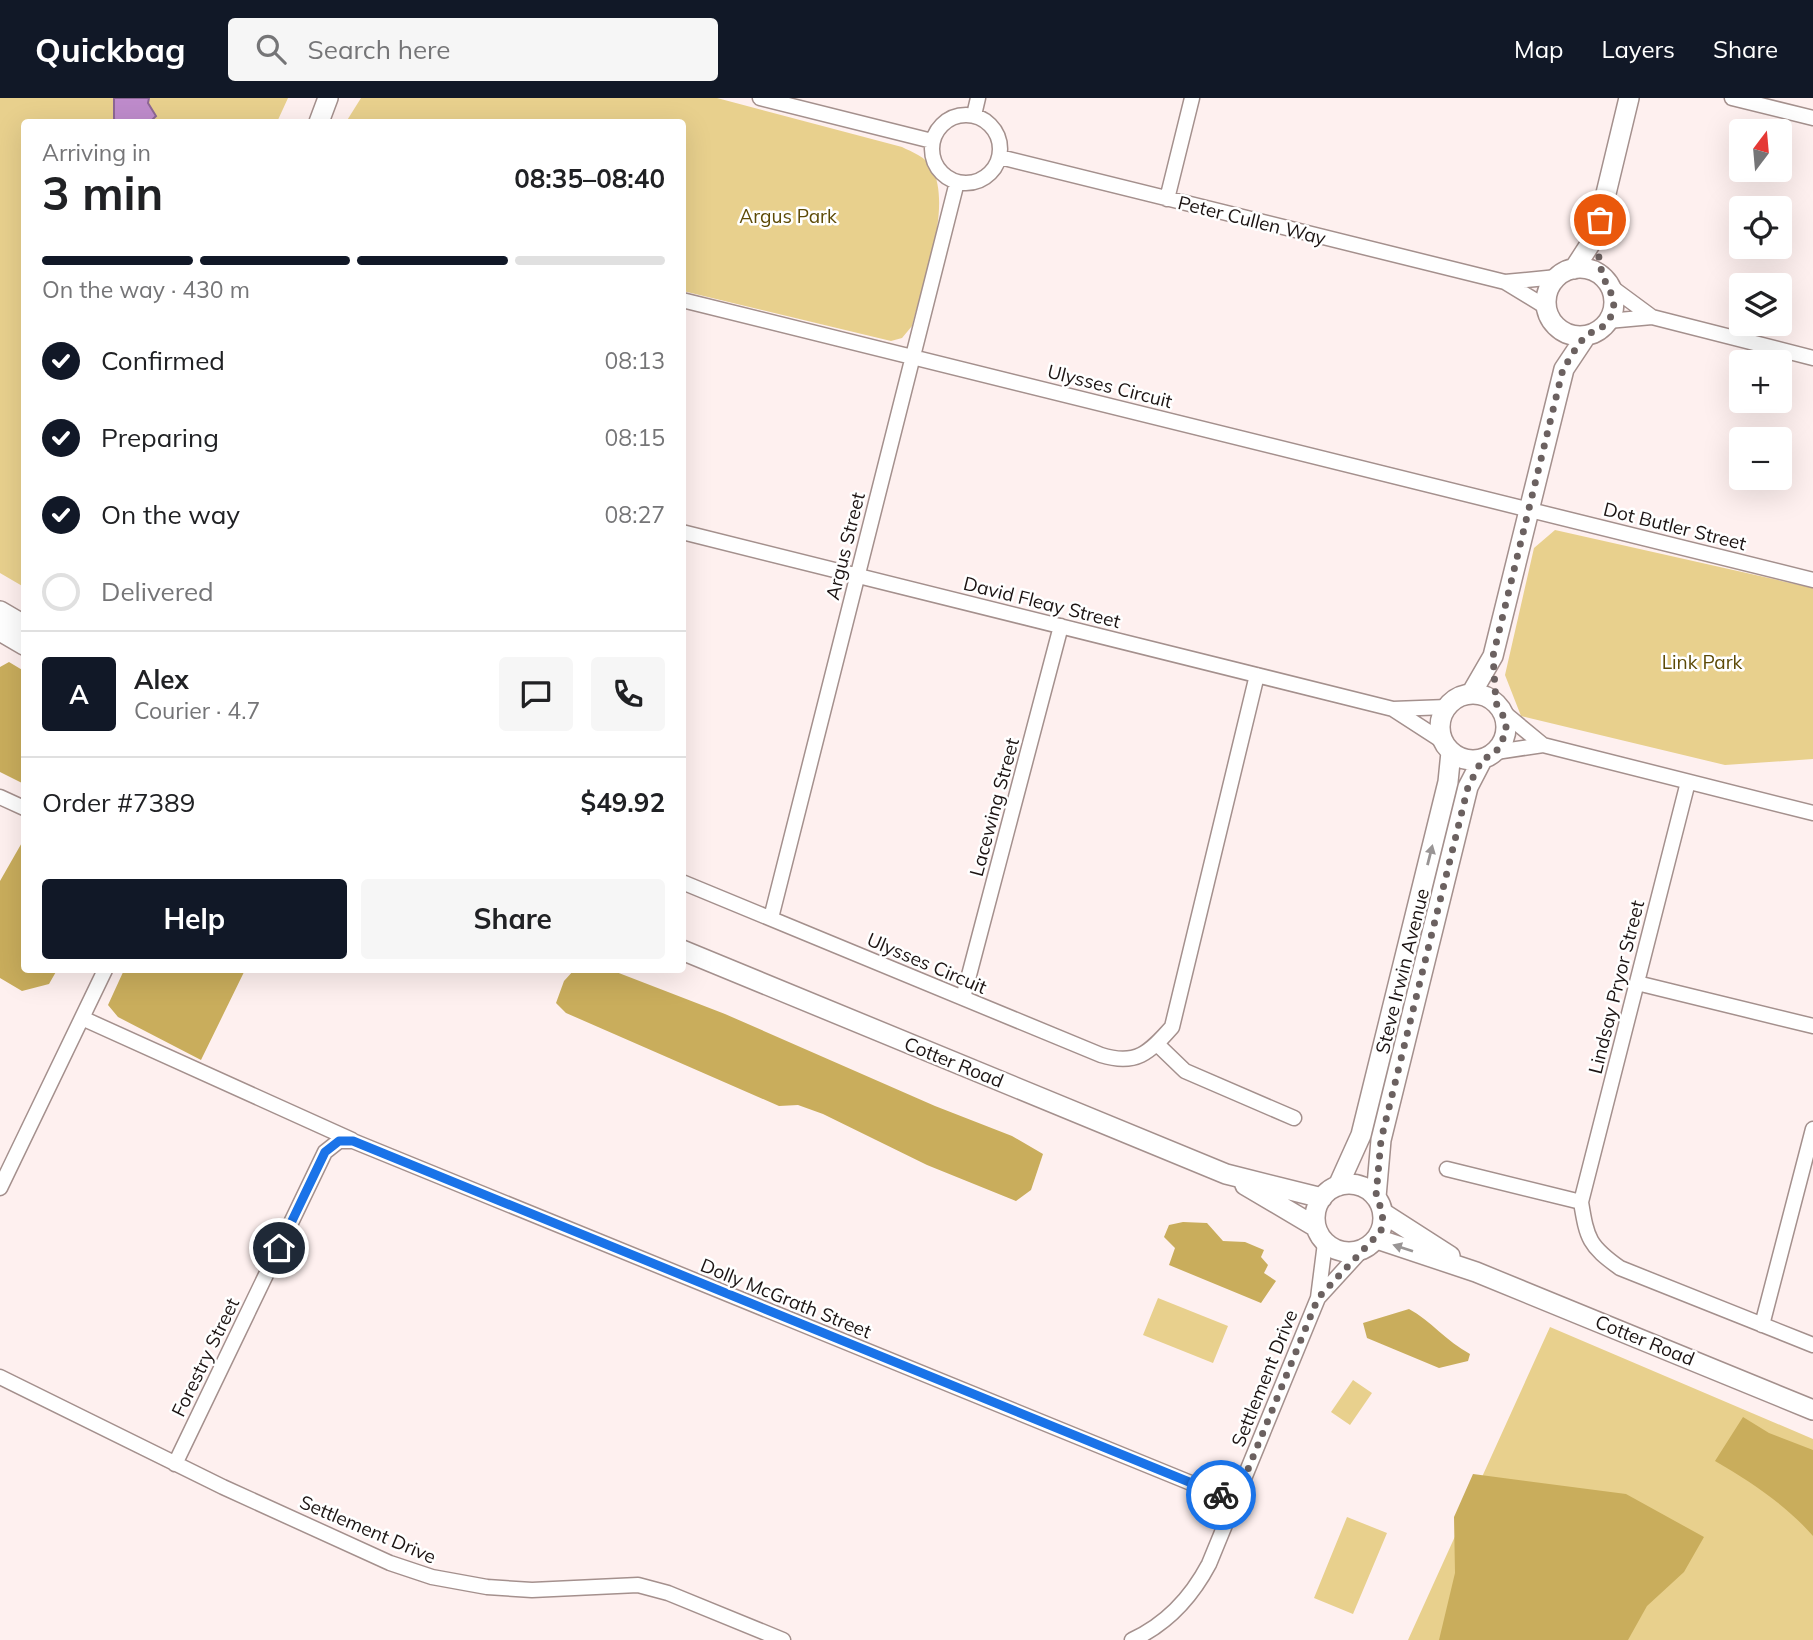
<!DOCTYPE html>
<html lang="en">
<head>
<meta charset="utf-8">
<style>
  body { margin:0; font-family:Mulish,sans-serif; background:#f6f6f6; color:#202124; height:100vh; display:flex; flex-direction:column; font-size:26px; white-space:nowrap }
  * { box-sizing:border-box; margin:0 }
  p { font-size:23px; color:#757577 }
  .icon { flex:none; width:38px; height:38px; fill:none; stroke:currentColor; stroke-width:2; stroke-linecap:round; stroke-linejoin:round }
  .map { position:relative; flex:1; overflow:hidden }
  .side { position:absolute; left:21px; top:21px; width:665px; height:854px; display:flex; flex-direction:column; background:#fff; border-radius:7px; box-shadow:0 7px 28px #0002 }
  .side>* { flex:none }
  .needle { width:46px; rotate:16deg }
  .tools { position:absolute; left:1729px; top:21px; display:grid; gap:14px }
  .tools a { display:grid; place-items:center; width:63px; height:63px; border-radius:7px; background:#fff; box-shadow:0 7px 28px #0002; font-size:35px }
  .pin { position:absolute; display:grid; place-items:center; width:60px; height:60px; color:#fff; margin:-30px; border:4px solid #fff; border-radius:50%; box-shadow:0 2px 7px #0007 }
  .courier { position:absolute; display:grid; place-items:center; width:70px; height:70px; margin:-35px; border:5px solid #1a73e8; border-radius:50%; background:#fff; color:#222; box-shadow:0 2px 9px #0007 }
  .head em { font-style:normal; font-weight:700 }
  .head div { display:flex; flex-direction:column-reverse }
  .head { display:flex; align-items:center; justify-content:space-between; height:119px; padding:0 21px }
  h1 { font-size:46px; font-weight:700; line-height:52px }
  .bar { display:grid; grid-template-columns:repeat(4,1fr); gap:10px 7px; align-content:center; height:84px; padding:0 21px }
  .bar i { height:9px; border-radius:5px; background:#e0e0e0 }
  .bar .selected { background:#111827 }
  .bar p { grid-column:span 4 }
  .line { display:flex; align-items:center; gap:18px; padding:0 21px; border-top:2px solid #e0e0e0 }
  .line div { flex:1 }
  .round { display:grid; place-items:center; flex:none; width:74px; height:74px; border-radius:7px; background:#f6f6f6 }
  ol { padding:0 21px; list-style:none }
  li { display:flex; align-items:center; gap:21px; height:77px }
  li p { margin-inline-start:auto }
  li .icon { padding:7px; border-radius:50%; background:#111827; color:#fff; stroke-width:4 }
  li:last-child { color:#757577 }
  li i { width:38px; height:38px; border:4px solid #e0e0e0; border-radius:50% }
  .primary-button { display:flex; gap:14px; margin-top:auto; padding:14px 21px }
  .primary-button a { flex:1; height:80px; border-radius:7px; background:#111827; color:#fff; font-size:28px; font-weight:700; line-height:80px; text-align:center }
  .primary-button a+a { background:#f6f6f6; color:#202124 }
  header { display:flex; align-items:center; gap:42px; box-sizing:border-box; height:98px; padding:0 35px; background:#111827; color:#fff }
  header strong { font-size:33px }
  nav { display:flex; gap:38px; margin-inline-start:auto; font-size:24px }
  .search { width:490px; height:63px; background:#f6f6f6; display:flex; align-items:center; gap:18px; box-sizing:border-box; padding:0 24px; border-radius:7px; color:#757577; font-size:26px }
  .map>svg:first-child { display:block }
  .green { fill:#e8d08d }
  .forest { fill:#c9ad5c }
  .water { fill:#be8bcb; stroke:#8d6794; stroke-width:2 }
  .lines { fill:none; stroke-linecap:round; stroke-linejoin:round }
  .street-casing { stroke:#a4908d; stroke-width:17 }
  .secondary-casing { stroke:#a4908d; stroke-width:22 }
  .street { stroke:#fff; stroke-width:14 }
  .secondary { stroke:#fff; stroke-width:19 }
  .oneway { fill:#999595 }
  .done { stroke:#6b6160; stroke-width:7; stroke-dasharray:0 12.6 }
  .route { stroke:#1a73e8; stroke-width:9 }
  .labels { text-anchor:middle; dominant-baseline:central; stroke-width:5; stroke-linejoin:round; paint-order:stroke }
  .park-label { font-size:19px; fill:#5d4a06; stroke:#fff }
  .street-label { font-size:19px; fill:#1c1413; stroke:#fff }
</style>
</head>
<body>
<header>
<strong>Quickbag</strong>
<div class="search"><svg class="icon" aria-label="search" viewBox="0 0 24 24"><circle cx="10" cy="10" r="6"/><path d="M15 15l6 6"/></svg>Search here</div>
<nav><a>Map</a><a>Layers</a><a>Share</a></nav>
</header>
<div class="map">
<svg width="1813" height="1542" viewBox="0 0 1813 1542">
  <rect width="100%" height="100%" fill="#fef0ef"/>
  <path class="green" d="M0,0H288L277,24H24V489L0,475Z
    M361,0H717L902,49C912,54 926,59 932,70C953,110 922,187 912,228L902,240L891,243L683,193L682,24H346Z
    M1555,432L1813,490V661L1725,667L1521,618L1505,577L1534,450Z
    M1158,1200L1228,1228L1213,1265L1143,1237Z
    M1550,1229L1813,1341V1542H1408Z
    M1353,1282L1372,1295L1350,1327L1331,1314Z
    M1347,1419L1387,1435L1353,1516L1314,1500Z"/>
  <path class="forest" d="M9,564L24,573V686L0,674V569Z
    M24,741V872H57L49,886L22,893L0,880V783Z
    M124,872H245L201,962L118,919L108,907Z
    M574,872H611L725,916L935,1008L1012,1038L1043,1056L1031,1092L1016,1103L927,1067L823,1016L798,1007L779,1008L566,915L556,905L564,883Z
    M1183,1124L1207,1125L1223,1143L1245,1144L1264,1152L1261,1159L1268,1167L1264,1175L1276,1183L1261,1205L1169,1167L1175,1150L1164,1139L1169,1127Z
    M1409,1211C1431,1223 1446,1243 1470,1256L1468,1263L1439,1270L1367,1240L1363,1225Z
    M1743,1319L1769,1335L1813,1352V1438C1786,1407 1751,1384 1715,1363Z
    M1473,1376L1626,1396L1704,1439L1684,1474L1647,1508L1628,1542H1439L1455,1475L1454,1419Z"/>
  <path class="water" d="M114,0H149L148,5L156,18L150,24H118L114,21Z"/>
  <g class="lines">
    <g class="street-casing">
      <path id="street" d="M760,0L932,43
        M1732,0L1813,20
        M932 51a34 34 0 1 1 68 0a34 34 0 1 1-68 0Z
        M974,17L978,0
        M1000,59L1505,184L1546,209
        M1167,101L1192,0
        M1505,184L1557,179
        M1610,188L1652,219
        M682,202L1813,482
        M1608,223L1652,219L1813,260
        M682,434L1393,611L1447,609
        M1393,611L1444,644
        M1502,613L1543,647
        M1496,654L1543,647L1813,715
        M1688,684L1581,1104C1587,1141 1589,1148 1620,1170L1813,1247
        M0,699L24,710
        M682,784L1101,957C1136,968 1149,955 1172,929L1257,577
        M771,820L957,84
        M1637,885L1813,928
        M963,900L1061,528
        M82,920L352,1042
        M1157,946L1185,973L1294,1020
        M1447,1071L1581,1104
        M0,1090L105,872
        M1318,1200L1361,1153
        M1762,1227L1813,1031
        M0,1279L223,1389L390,1465L432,1479L487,1489L532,1492L638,1487L668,1495L783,1542
        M175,1366L325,1054L339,1043H353L1235,1403
        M1132,1542C1167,1526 1191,1500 1209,1466L1318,1200L1325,1145"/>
    </g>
    <g class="secondary-casing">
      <path id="secondary" d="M319,24L328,0
        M1546 204a34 34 0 1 1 68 0a34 34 0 1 1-68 0Z
        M1574,171L1596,137L1629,0
        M0,513L24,527
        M0,533L24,547
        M1471,596L1493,558L1564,271L1586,238
        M1440 629a33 33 0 1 1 66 0a33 33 0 1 1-66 0Z
        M682,852L1226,1076L1322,1100
        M1315 1120a34 34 0 1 1 68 0a34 34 0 1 1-68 0Z
        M1245,1087L1316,1129
        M1338,1088L1361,1037L1448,684L1451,654
        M1376,1099L1381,1042L1468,689L1482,662
        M1383,1115L1450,1158
        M1377,1141L1476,1174L1813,1312"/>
    </g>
    <use href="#street" class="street"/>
    <use href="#secondary" class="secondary"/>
  </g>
  <defs><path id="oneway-solid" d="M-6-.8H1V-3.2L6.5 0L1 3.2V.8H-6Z" transform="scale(1.75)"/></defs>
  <g class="oneway">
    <use href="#oneway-solid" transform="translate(1430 757) rotate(-76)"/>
    <use href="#oneway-solid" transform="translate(1403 1150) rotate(-162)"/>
  </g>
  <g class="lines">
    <path class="done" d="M1221,1397L1235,1403L1318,1200L1381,1133L1383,1115L1376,1098L1381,1042L1468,689L1482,662L1496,654L1506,635V623L1496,605L1493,558L1563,271C1570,261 1576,248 1585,239C1592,232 1604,232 1610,220C1620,201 1607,192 1602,175C1598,157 1595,140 1600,122"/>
    <path class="route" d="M279,1150L325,1054L339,1043H353L1221,1397"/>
  </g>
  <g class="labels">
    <g class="park-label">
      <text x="788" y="118">Argus Park</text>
      <text x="1702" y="564">Link Park</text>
    </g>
    <g class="street-label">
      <text transform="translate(1252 122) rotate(14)">Peter Cullen Way</text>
      <text transform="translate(1110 288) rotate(14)">Ulysses Circuit</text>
      <text transform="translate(1675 428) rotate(14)">Dot Butler Street</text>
      <text transform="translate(845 448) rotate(-76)">Argus Street</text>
      <text transform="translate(1042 504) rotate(14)">David Fleay Street</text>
      <text transform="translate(994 709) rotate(-75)">Lacewing Street</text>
      <text transform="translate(927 865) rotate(23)">Ulysses Circuit</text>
      <text transform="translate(1402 873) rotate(-76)">Steve Irwin Avenue</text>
      <text transform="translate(1616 889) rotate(-76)">Lindsay Pryor Street</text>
      <text transform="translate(954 964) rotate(22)">Cotter Road</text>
      <text transform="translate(786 1200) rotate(22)">Dolly McGrath Street</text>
      <text transform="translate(1645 1242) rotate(22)">Cotter Road</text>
      <text transform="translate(205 1259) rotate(-64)">Forestry Street</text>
      <text transform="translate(1264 1280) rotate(-68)">Settlement Drive</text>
      <text transform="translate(368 1431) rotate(23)">Settlement Drive</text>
    </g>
  </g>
</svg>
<div class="tools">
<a><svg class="needle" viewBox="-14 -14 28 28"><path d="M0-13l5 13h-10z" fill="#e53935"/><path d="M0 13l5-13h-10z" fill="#757577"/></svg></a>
<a><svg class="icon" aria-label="locate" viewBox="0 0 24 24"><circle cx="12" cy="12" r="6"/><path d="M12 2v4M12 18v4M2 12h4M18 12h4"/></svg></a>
<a><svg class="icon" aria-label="layers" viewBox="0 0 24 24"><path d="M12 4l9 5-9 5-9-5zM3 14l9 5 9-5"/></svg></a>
<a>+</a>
<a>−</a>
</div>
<div class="pin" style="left:1600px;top:122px;background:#ea580c"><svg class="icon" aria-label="bag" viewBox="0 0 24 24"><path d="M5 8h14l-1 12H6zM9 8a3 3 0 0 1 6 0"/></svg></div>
<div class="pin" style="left:279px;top:1150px;background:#1f2937"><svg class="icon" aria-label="home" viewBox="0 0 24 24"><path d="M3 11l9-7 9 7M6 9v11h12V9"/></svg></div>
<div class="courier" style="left:1221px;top:1397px"><svg class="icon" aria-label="bike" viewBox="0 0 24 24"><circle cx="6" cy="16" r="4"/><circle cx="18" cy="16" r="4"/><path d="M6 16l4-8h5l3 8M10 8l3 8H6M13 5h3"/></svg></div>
<section class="side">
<div class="head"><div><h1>3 min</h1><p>Arriving in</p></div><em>08:35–08:40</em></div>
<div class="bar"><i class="selected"></i><i class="selected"></i><i class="selected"></i><i></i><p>On the way · 430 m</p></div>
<ol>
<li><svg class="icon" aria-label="check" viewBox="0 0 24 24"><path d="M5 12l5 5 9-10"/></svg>Confirmed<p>08:13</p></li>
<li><svg class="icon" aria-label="check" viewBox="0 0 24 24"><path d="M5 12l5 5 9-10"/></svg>Preparing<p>08:15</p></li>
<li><svg class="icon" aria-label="check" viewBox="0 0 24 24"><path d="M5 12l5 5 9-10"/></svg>On the way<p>08:27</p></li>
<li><i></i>Delivered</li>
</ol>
<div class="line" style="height:126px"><b class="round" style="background:#111827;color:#fff">A</b><div><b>Alex</b><p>Courier · 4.7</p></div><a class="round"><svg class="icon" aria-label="chat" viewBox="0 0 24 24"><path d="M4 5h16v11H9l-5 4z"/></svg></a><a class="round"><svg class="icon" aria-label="phone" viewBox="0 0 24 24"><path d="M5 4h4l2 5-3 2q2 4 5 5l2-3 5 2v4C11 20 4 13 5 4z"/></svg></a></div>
<div class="line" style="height:91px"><div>Order #7389</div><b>$49.92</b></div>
<div class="primary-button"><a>Help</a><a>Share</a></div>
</section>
</div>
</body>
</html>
